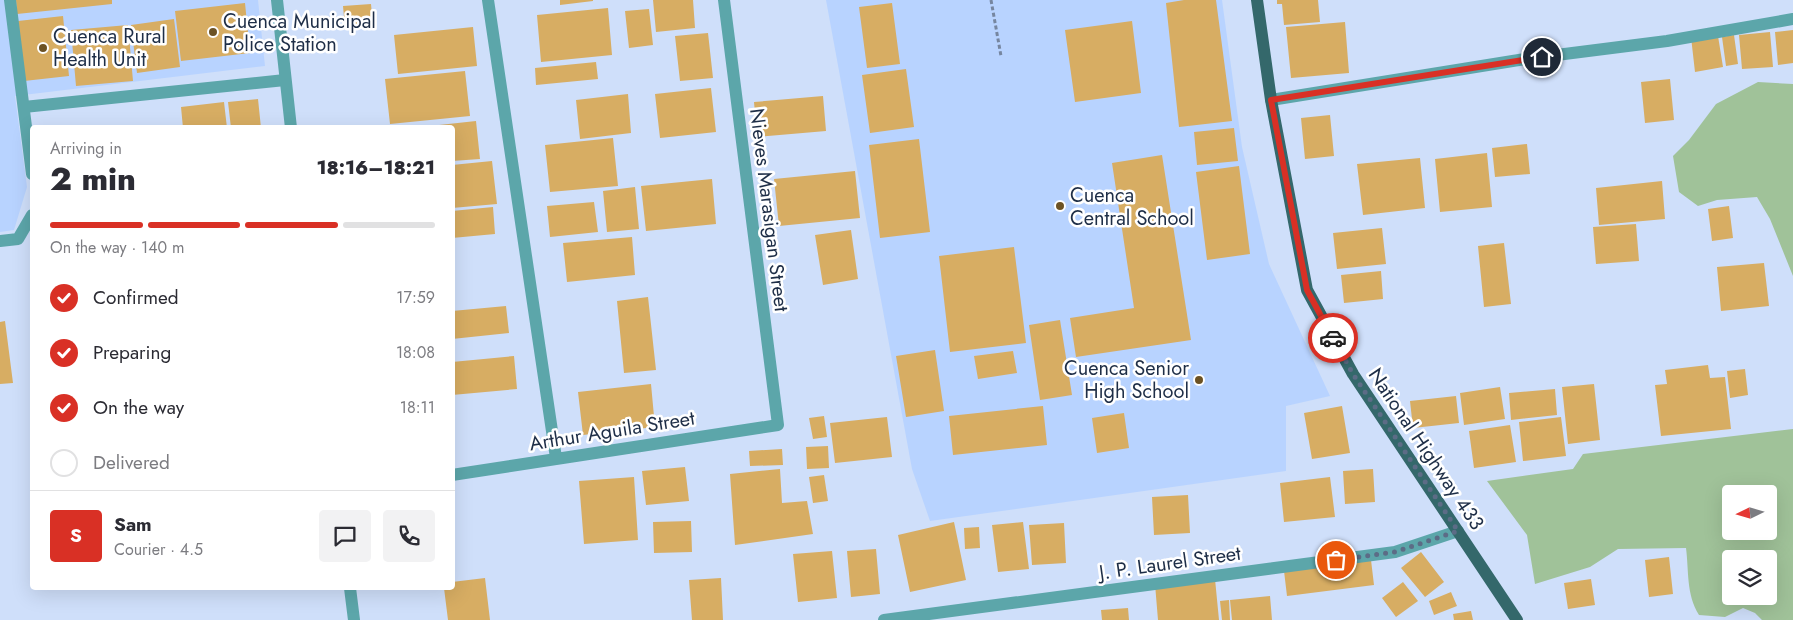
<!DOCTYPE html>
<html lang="en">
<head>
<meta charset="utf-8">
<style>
  body { margin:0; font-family:Jost,sans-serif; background:#f2f2f3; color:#2b2b33; height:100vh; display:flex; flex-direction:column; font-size:19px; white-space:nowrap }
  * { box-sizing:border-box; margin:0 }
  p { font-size:16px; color:#7c7c81 }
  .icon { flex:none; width:28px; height:28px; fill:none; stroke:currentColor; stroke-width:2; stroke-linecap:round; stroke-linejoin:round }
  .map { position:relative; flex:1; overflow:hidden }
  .details { position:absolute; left:30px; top:125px; width:425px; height:465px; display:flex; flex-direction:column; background:#fff; border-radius:5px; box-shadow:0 5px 20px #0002 }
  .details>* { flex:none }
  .needle { width:32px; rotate:265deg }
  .fabs { position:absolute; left:1722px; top:485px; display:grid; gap:10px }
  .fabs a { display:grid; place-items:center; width:55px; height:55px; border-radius:5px; background:#fff; box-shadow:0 5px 20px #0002; font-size:25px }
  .pin { position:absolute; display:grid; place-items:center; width:42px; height:42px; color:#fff; margin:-21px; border:2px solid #fff; border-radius:50%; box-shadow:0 1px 5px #0007 }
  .courier { position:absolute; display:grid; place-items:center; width:50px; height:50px; margin:-25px; border:4px solid #d93025; border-radius:50%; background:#fff; color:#222; box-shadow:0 1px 6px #0007 }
  .summary em { font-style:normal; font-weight:800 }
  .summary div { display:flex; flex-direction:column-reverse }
  .summary { display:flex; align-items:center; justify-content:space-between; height:85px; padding:0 20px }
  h1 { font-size:32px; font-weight:800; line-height:38px }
  .bar { display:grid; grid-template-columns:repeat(4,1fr); gap:8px 5px; align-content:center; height:60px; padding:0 20px }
  .bar i { height:6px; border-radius:4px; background:#e1e1e2 }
  .bar .current { background:#d93025 }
  .bar p { grid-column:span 4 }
  .line { display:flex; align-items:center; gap:12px; padding:0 20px; border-top:1px solid #e1e1e2 }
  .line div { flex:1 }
  .round { display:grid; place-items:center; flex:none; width:52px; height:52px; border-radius:5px; background:#f2f2f3 }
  ol { padding:0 20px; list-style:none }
  li { display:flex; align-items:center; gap:15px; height:55px }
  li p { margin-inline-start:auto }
  li .icon { padding:5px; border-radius:50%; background:#d93025; color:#fff; stroke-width:4 }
  li:last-child { color:#7c7c81 }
  li i { width:28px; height:28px; border:2px solid #e1e1e2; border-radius:50% }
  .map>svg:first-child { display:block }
  .built { fill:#b8d3ff }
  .green { fill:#a0c299; fill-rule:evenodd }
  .building { fill:#d7ad63 }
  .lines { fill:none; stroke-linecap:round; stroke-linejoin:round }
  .path { stroke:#7686a0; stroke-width:3; stroke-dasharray:4 2.5; stroke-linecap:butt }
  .service { stroke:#5ca6aa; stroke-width:12 }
  .minor { stroke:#5ca6aa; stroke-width:12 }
  .primary { stroke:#34686b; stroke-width:12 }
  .done { stroke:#5c6c86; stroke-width:5; stroke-dasharray:0 9 }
  .route { stroke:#d93025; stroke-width:6 }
  .poi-dot { fill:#6c5224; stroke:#fff; stroke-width:2 }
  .labels { text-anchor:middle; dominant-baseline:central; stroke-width:5; stroke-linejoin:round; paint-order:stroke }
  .poi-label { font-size:20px; fill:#1e2e47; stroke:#fff; text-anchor:start }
  .street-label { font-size:20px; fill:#1e2e47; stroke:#fff }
</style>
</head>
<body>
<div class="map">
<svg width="1793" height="620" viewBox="0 0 1793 620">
  <rect width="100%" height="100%" fill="#cfdffa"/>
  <path class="built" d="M0,0H258L265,66L15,96L27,187L14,230L0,232Z
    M826,0H1222L1242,147L1269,264L1330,396L1286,406V471L930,521L912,469Z"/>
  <path class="green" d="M1758,82L1793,84V276L1770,219L1757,197L1717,200L1698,206L1679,192L1673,156L1689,140L1716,104Z
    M1793,429V620H1762L1755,613L1743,608L1725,617L1699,615C1686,594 1689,571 1686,548L1618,549L1590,567L1535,584L1527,535L1487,481L1573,469L1583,454ZM1731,494H1769V531H1731ZM1731,559H1769V596H1731Z"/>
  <path class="building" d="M16,0H112V4L17,14Z
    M560,0H593V1L560,5Z
    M653,0H693L695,28L656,32Z
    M1184,0H1216L1232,121L1179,127L1166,3Z
    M1277,0H1318L1320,22L1284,25L1282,4H1277Z
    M245,3L250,53L181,61L175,11Z
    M892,3L900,64L867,68L859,7Z
    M371,4L373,26L345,28L343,6Z
    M608,8L612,55L541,62L537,15Z
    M649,9L653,45L629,48L625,11Z
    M63,16L69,76L24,81L18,21Z
    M174,19L180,67L137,73L131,25Z
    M1132,21L1141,93L1075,102L1065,30Z
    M1345,22L1349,73L1291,78L1286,27Z
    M128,25L133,81L76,86L71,30Z
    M473,27L477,66L398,74L394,35Z
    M1793,30V63L1778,65L1775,32Z
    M1770,32L1773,67L1742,69L1739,35Z
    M708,33L713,78L680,81L675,36Z
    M1734,35L1738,64L1726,66L1722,37Z
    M1718,36L1723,67L1695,72L1691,37Z
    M596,62L598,79L536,85L535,68Z
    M906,69L914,127L870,133L862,75Z
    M465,71L470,116L390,124L385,79Z
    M1670,79L1674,120L1645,123L1641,82Z
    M711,88L716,132L660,138L655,94Z
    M628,94L631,133L580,139L576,100Z
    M823,96L826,131L757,137L754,102Z
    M258,99L261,128H231L228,102Z
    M224,102L227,128H183L181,107Z
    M1330,115L1334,156L1305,159L1301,118Z
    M476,121L480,159L452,161V128H431L430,126Z
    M1234,128L1238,161L1197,165L1194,132Z
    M613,138L618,186L550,192L545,145Z
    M919,139L930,232L880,238L869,145Z
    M1527,144L1530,174L1495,177L1492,148Z
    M1487,153L1492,207L1440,212L1435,159Z
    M1162,155L1191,340L1076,357L1070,318L1134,308L1112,163Z
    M1420,158L1425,208L1363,215L1357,164Z
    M492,161L497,204L452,208V165Z
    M1239,166L1250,254L1207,260L1196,172Z
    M855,171L860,218L779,226L774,179Z
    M712,179L716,224L646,231L641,186Z
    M1662,181L1665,219L1599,225L1596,188Z
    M635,187L639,229L607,232L603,191Z
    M594,202L598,232L550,237L547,206Z
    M1729,206L1733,238L1712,241L1708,209Z
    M493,207L495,234L452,238V211Z
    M1636,224L1639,261L1596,264L1593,227Z
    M1382,228L1386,264L1337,269L1333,233Z
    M851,230L858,279L823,285L815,235Z
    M632,237L635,275L567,282L563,243Z
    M1504,243L1511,304L1484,307L1478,246Z
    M1014,247L1026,343L950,352L939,256Z
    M1764,263L1769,306L1721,311L1717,267Z
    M1381,271L1383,299L1344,303L1341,275Z
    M648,297L656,370L624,373L617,301Z
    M506,306L509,333L452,339V311Z
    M1060,320L1072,395L1040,400L1029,325Z
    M5,321L13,383L0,384V322Z
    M935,350L944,411L906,417L896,356Z
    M1013,351L1017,373L978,379L974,356Z
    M514,356L517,389L452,395V362Z
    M1708,365L1710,378L1725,377L1731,429L1661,436L1655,385L1667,384L1665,370Z
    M1745,369L1748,395L1730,398L1727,371Z
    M651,384L655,427L583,435L578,392Z
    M1594,384L1600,440L1568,444L1562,387Z
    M1500,387L1505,419L1464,425L1460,393Z
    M1555,389L1557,415L1511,420L1509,393Z
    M1456,396L1459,423L1413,428L1410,401Z
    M1043,406L1047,445L953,455L949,416Z
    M1342,406L1350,453L1312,459L1304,413Z
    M1124,413L1129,448L1097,453L1092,418Z
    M824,416L827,437L813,439L809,418Z
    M887,417L892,457L835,463L830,423Z
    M1561,417L1566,456L1523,461L1519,422Z
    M1510,425L1516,462L1474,468L1469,431Z
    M828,446L829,468L807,469L806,447Z
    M782,449L783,465L750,466L749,451Z
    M685,467L689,501L646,505L642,471Z
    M780,469L782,503L807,501L813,534L735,545L730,474Z
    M1373,469L1375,502L1345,504L1343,471Z
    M824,475L828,501L813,503L809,477Z
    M634,477L638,540L584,544L579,481Z
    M1330,477L1335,517L1284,522L1280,483Z
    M1188,495L1190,533L1154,535L1152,497Z
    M691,521L692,552L654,553L653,522Z
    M954,522L966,580L910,592L898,535Z
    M1023,522L1029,569L998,572L992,525Z
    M1064,523L1066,563L1032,565L1029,525Z
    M979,527L980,548L965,549L964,528Z
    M876,549L880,594L851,597L847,551Z
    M832,551L837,598L798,602L793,554Z
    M1421,552L1444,582L1425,597L1401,568Z
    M1669,557L1673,594L1649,597L1645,560Z
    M1371,560L1374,585L1287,596L1284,571Z
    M485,578L490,620H448L444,588H452V582Z
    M721,578L723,620H692L689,580Z
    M1215,579L1219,620H1158L1155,584Z
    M1591,579L1595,605L1568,609L1564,583Z
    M1403,582L1418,601L1396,617L1382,598Z
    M1451,592L1457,606L1434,615L1429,601Z
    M1270,596L1272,620H1232L1230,600Z
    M1229,600L1230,620H1222L1220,601Z
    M1128,608L1129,620H1102L1101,610Z
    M1471,611L1473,620H1454L1453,614Z"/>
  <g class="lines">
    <path class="path" d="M991,0L1001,56"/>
    <path class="service" d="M10,0L32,174
      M24,107L285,80
      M0,241L18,239L32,215"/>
    <path class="minor" d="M277,0L291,128
      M488,0L556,458
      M1271,100L1525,59L1667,41L1793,19
      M452,475L778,425L724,0
      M350,588L354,620
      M884,620L1395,552L1458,531"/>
    <path class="primary" d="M1257,0L1271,100L1307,290L1353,374L1517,620"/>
  </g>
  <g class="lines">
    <path class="done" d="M1333,338L1353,374L1458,531L1395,552L1336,560"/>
    <path class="route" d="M1333,338L1307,290L1271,100L1542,57"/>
  </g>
  <g class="poi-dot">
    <circle cx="213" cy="32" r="5"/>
    <circle cx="43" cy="48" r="5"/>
    <circle cx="1060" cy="206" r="5"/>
    <circle cx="1199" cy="380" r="5"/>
  </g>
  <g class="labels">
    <g class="poi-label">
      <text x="223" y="21">Cuenca Municipal<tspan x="223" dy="23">Police Station</tspan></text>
      <text x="53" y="36">Cuenca Rural<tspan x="53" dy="23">Health Unit</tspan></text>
      <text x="1070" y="195">Cuenca<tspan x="1070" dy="23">Central School</tspan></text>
      <text x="1189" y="368" text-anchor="end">Cuenca Senior<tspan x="1189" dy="23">High School</tspan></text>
    </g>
    <g class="street-label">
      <text transform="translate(769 210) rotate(83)">Nieves Marasigan Street</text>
      <text transform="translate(612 431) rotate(-9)">Arthur Aguila Street</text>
      <text transform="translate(1426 449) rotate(56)">National Highway 433</text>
      <text transform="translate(1170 563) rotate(-8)">J. P. Laurel Street</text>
    </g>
  </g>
</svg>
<div class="fabs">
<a><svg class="needle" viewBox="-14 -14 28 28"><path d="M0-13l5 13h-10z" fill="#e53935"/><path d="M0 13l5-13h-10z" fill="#7c7c81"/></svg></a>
<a><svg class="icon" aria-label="layers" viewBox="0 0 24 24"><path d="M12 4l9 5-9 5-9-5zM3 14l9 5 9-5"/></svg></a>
</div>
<div class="pin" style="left:1336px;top:560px;background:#ea580c"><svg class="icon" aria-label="bag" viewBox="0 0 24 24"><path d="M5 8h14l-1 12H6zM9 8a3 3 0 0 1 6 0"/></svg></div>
<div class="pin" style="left:1542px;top:57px;background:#1f2937"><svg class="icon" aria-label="home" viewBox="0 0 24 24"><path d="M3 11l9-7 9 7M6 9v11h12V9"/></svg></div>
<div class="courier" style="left:1333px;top:338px"><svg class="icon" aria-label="car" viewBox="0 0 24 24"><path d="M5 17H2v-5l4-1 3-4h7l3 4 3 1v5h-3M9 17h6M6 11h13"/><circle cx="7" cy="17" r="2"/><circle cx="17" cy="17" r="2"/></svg></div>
<section class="details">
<div class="summary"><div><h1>2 min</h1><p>Arriving in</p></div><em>18:16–18:21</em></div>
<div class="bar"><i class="current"></i><i class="current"></i><i class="current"></i><i></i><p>On the way · 140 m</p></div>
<ol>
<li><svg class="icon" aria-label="check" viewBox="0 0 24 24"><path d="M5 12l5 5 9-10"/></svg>Confirmed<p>17:59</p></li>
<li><svg class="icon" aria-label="check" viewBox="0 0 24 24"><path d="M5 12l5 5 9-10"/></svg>Preparing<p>18:08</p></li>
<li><svg class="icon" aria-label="check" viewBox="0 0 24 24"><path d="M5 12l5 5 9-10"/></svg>On the way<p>18:11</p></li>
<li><i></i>Delivered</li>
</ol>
<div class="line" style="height:90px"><b class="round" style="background:#d93025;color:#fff">S</b><div><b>Sam</b><p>Courier · 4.5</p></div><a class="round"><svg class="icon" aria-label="chat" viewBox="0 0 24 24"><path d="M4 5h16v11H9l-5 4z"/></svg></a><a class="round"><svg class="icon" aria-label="phone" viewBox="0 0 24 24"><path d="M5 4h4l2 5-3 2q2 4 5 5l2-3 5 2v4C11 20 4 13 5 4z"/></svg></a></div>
</section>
</div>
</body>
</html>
